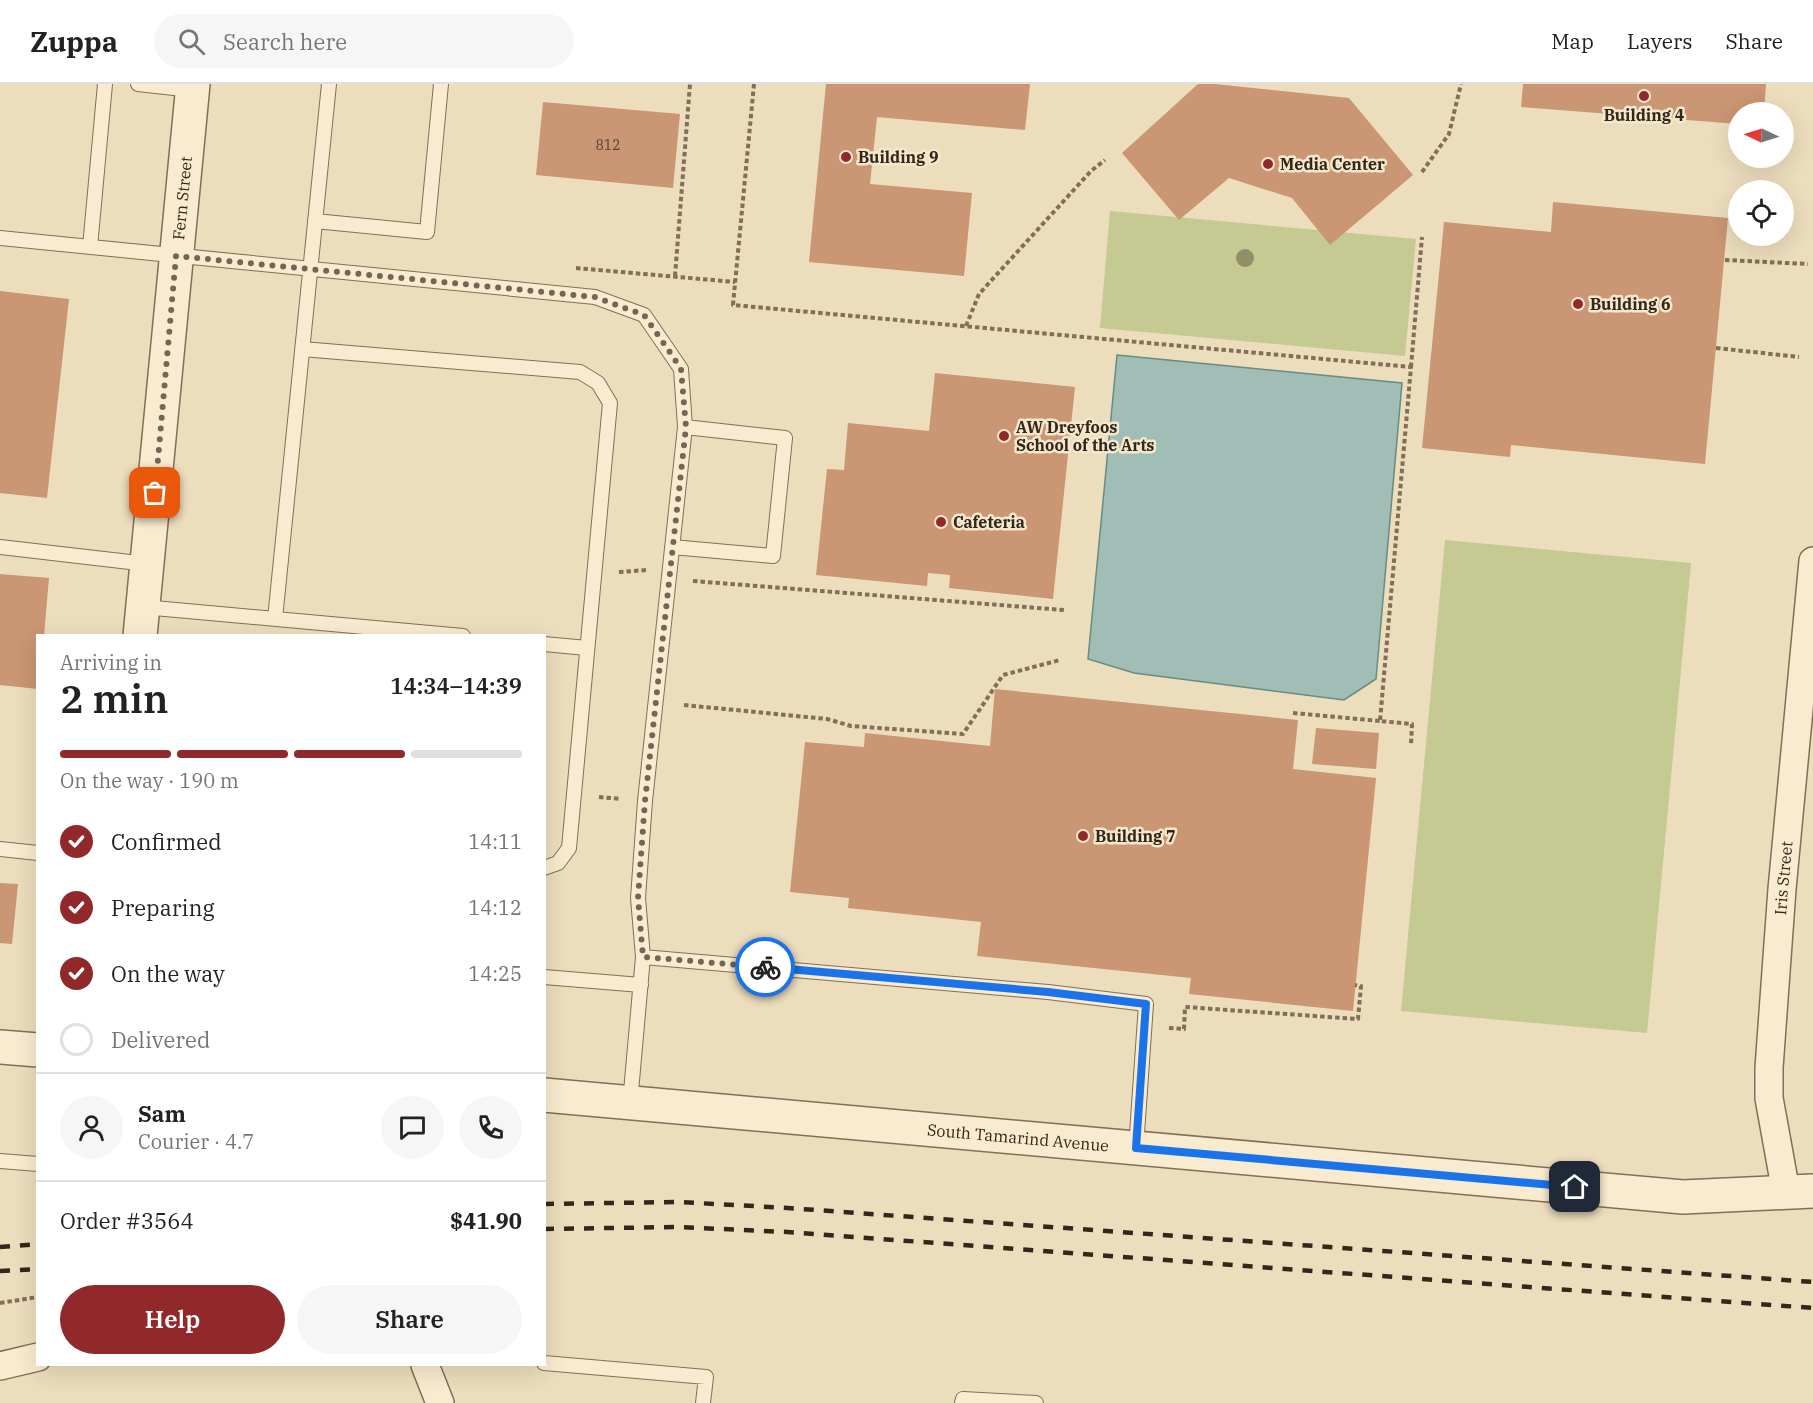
<!DOCTYPE html>
<html lang="en">
<head>
<meta charset="utf-8">
<style>
  body { margin:0; font-family:"IBM Plex Serif",serif; background:#f6f6f6; color:#222; height:100vh; display:flex; flex-direction:column; font-size:22px; white-space:nowrap }
  * { box-sizing:border-box; margin:0 }
  p { font-size:20px; color:#767676 }
  .icon { flex:none; width:33px; height:33px; fill:none; stroke:currentColor; stroke-width:2; stroke-linecap:round; stroke-linejoin:round }
  .map { position:relative; flex:1; overflow:hidden }
  .side { position:absolute; left:36px; top:550px; width:510px; height:732px; display:flex; flex-direction:column; background:#fff; border-radius:0px; box-shadow:0 6px 24px #0002 }
  .side>* { flex:none }
  .needle { width:39px; rotate:274deg }
  .fabs { position:absolute; left:1728px; top:18px; display:grid; gap:12px }
  .fabs a { display:grid; place-items:center; width:66px; height:66px; border-radius:50%; background:#fff; box-shadow:0 6px 24px #0002; font-size:30px }
  .pin { position:absolute; display:grid; place-items:center; width:51px; height:51px; color:#fff; margin:-26px; border-radius:12px; box-shadow:0 3px 9px #0006 }
  .courier { position:absolute; display:grid; place-items:center; width:60px; height:60px; margin:-30px; border:4px solid #1a73e8; border-radius:50%; background:#fff; color:#222; box-shadow:0 2px 8px #0007 }
  .overview em { font-style:normal; font-weight:600 }
  .overview div { display:flex; flex-direction:column-reverse }
  .overview { display:flex; align-items:center; justify-content:space-between; height:102px; padding:0 24px }
  h1 { font-size:39px; font-weight:600; line-height:45px }
  .bar { display:grid; grid-template-columns:repeat(4,1fr); gap:9px 6px; align-content:center; height:72px; padding:0 24px }
  .bar i { height:8px; border-radius:4px; background:#e0e0e0 }
  .bar .on { background:#91282a }
  .bar p { grid-column:span 4 }
  .line { display:flex; align-items:center; gap:15px; padding:0 24px; border-top:2px solid #e0e0e0 }
  .line div { flex:1 }
  .round { display:grid; place-items:center; flex:none; width:63px; height:63px; border-radius:32px; background:#f6f6f6 }
  ol { padding:0 24px; list-style:none }
  li { display:flex; align-items:center; gap:18px; height:66px }
  li p { margin-inline-start:auto }
  li .icon { padding:6px; border-radius:50%; background:#91282a; color:#fff; stroke-width:4 }
  li:last-child { color:#767676 }
  li i { width:33px; height:33px; border:3px solid #e0e0e0; border-radius:50% }
  .action { display:flex; gap:12px; margin-top:auto; padding:12px 24px }
  .action a { flex:1; height:69px; border-radius:36px; background:#91282a; color:#fff; font-size:24px; font-weight:600; line-height:69px; text-align:center }
  .action a+a { background:#f6f6f6; color:#222 }
  header { display:flex; align-items:center; gap:36px; box-sizing:border-box; height:84px; padding:0 30px; background:#fff; border-bottom:2px solid #e0e0e0 }
  header strong { font-size:28px }
  nav { display:flex; gap:33px; margin-inline-start:auto; font-size:21px }
  .search { width:420px; height:54px; background:#f6f6f6; display:flex; align-items:center; gap:15px; box-sizing:border-box; padding:0 21px; border-radius:33px; color:#767676; font-size:22px }
  .map>svg:first-child { display:block }
  .green { fill:#c4ca91 }
  .water { fill:#a0beb5; stroke:#688b82; stroke-width:1.5 }
  .building { fill:#ca9673 }
  .lines { fill:none; stroke-linecap:round; stroke-linejoin:round }
  .service-casing { stroke:#836e57; stroke-width:16 }
  .minor-casing { stroke:#836e57; stroke-width:30 }
  .tertiary-casing { stroke:#836e57; stroke-width:36 }
  .path { stroke:#836e57; stroke-width:4; stroke-dasharray:4.5 3; stroke-linecap:butt }
  .service { stroke:#f8ebcf; stroke-width:14 }
  .minor { stroke:#f8ebcf; stroke-width:27 }
  .tertiary { stroke:#f8ebcf; stroke-width:33 }
  .rail { stroke:#33261b; stroke-width:4.5; stroke-dasharray:10 10; stroke-linecap:butt }
  .tree { fill:#908f68 }
  .done { stroke:#746654; stroke-width:6; stroke-dasharray:0 10.8 }
  .route { stroke:#1a73e8; stroke-width:8 }
  .poi-dot { fill:#91282a; stroke:#f4e8cc; stroke-width:2 }
  .labels { text-anchor:middle; dominant-baseline:central; stroke-width:5; stroke-linejoin:round; paint-order:stroke }
  .number-label { font-size:14px; fill:#594231 }
  .poi-label { font-size:16px; font-weight:bold; fill:#33261b; stroke:#f4e8cc; text-anchor:start }
  .street-label { font-size:16px; fill:#33261b; stroke:#f4e8cc }
</style>
</head>
<body>
<header>
<strong>Zuppa</strong>
<div class="search"><svg class="icon" aria-label="search" viewBox="0 0 24 24"><circle cx="10" cy="10" r="6"/><path d="M15 15l6 6"/></svg>Search here</div>
<nav><a>Map</a><a>Layers</a><a>Share</a></nav>
</header>
<div class="map">
<svg width="1813" height="1319" viewBox="0 0 1813 1319">
  <rect width="100%" height="100%" fill="#ecddbd"/>
  <path class="green" d="M1110,127L1416,155L1405,272L1100,244Z
    M1445,456L1691,479L1647,949L1401,927Z"/>
  <path class="water" d="M1117,271L1402,299L1376,595L1344,616L1134,589L1088,575Z"/>
  <path class="building" d="M826,0H1030L1025,46L877,33L870,100L972,109L964,192L809,178Z
    M1198,0H1215L1349,14L1413,91L1330,161L1292,114L1229,94L1179,136L1122,69Z
    M1523,0H1766L1764,28H1738V40L1521,23Z
    M543,18L680,30L673,104L536,91Z
    M1553,118L1728,134L1705,380L1511,361L1510,373L1422,364L1444,138L1551,148Z
    M0,207L69,215L47,414L0,409Z
    M935,289L1075,303L1053,515L949,504L950,491L928,489L927,502L816,491L827,385L844,386L848,339L929,347Z
    M0,490L49,494L44,552H38V605L0,601Z
    M995,605L1298,636L1293,685L1376,694L1353,927L1189,910L1191,894L977,872L981,838L848,824L849,814L790,808L805,658L864,663L865,649L990,662Z
    M1316,644L1379,649L1376,685L1312,680Z
    M0,799L18,800L12,860L0,859Z"/>
  <g class="lines">
    <g class="service-casing">
      <path id="service" d="M138,0L192,6
        M315,137L427,148L441,0
        M0,154L595,213L644,231L681,285L685,343L645,717L638,814L643,873L630,1019
        M90,163L105,0
        M302,265L580,288L598,299L610,319L569,764L558,779L544,784
        M0,463L147,480
        M672,463L773,472L785,354L685,343
        M143,523L463,552
        M275,535L329,0
        M544,560L587,564
        M0,765L38,769
        M643,873L1048,908L1146,920L1136,1064
        M544,893L641,901
        M0,1077L38,1080
        M544,1279L706,1293L703,1319
        M962,1319L963,1315L1036,1319"/>
    </g>
    <g class="minor-casing">
      <g id="minor">
        <path id="s1" d="M1786,1108L1769,1014V984L1782,805L1813,477"/>
        <path d="M425,1281L440,1319"/>
        <path d="M0,1282L38,1273"/>
      </g>
    </g>
    <g class="tertiary-casing">
      <g id="tertiary">
        <path id="s2" d="M140,552L193,0"/>
        <path d="M0,963L38,966"/>
        <path id="s3" d="M544,1011L1683,1113L1813,1107"/>
      </g>
    </g>
    <path class="path" d="M754,0L733,221L1411,283L1380,637L1412,640L1411,661
      M1422,88L1449,50L1461,0
      M1725,176L1808,180
      M576,184L735,198
      M675,192L690,0
      M966,242L979,210L1091,87L1105,76
      M1716,264L1799,273
      M1411,283L1422,153
      M619,488L647,486
      M693,497L1064,526
      M684,621L827,635L851,642L963,650L1003,591L1060,576
      M1293,629L1380,637
      M599,713L621,715
      M1169,944L1184,945L1185,923L1358,935L1361,902L1355,901
      M0,1219L38,1213"/>
    <use href="#service" class="service"/>
    <use href="#minor" class="minor"/>
    <use href="#tertiary" class="tertiary"/>
    <path class="rail" d="M544,1120L679,1118L788,1124L1813,1198
      M544,1145L678,1143L787,1148L1813,1224
      M0,1163L38,1160
      M0,1187L38,1185"/>
  </g>
  <circle class="tree" cx="1245" cy="174" r="9"/>
  <g class="lines">
    <path class="done" d="M155,409L176,172L595,213L644,231L669,267L681,285L686,343L645,717L638,814L643,873L765,883"/>
    <path class="route" d="M765,883L1048,908L1146,920L1136,1064L1575,1103"/>
  </g>
  <g class="poi-dot">
    <circle cx="1644" cy="12" r="6"/>
    <circle cx="846" cy="73" r="6"/>
    <circle cx="1268" cy="80" r="6"/>
    <circle cx="1578" cy="220" r="6"/>
    <circle cx="1004" cy="352" r="6"/>
    <circle cx="941" cy="438" r="6"/>
    <circle cx="1083" cy="752" r="6"/>
  </g>
  <g class="labels">
    <g class="number-label">
      <text x="608" y="61">812</text>
    </g>
    <g class="poi-label">
      <text x="1644" y="31" text-anchor="middle">Building 4</text>
      <text x="858" y="73">Building 9</text>
      <text x="1280" y="80">Media Center</text>
      <text x="1590" y="220">Building 6</text>
      <text x="1016" y="343">AW Dreyfoos<tspan x="1016" dy="18">School of the Arts</tspan></text>
      <text x="953" y="438">Cafeteria</text>
      <text x="1095" y="752">Building 7</text>
    </g>
    <g class="street-label">
      <text stroke="none"><textPath href="#s2" startOffset="440">Fern Street</textPath></text>
      <text stroke="none"><textPath href="#s1" startOffset="316">Iris Street</textPath></text>
      <text stroke="none"><textPath href="#s3" startOffset="476">South Tamarind Avenue</textPath></text>
    </g>
  </g>
</svg>
<div class="fabs">
<a><svg class="needle" viewBox="-14 -14 28 28"><path d="M0-13l5 13h-10z" fill="#e53935"/><path d="M0 13l5-13h-10z" fill="#767676"/></svg></a>
<a><svg class="icon" aria-label="locate" viewBox="0 0 24 24"><circle cx="12" cy="12" r="6"/><path d="M12 2v4M12 18v4M2 12h4M18 12h4"/></svg></a>
</div>
<div class="pin" style="left:155px;top:409px;background:#ea580c"><svg class="icon" aria-label="bag" viewBox="0 0 24 24"><path d="M5 8h14l-1 12H6zM9 8a3 3 0 0 1 6 0"/></svg></div>
<div class="pin" style="left:1575px;top:1103px;background:#1f2937"><svg class="icon" aria-label="home" viewBox="0 0 24 24"><path d="M3 11l9-7 9 7M6 9v11h12V9"/></svg></div>
<div class="courier" style="left:765px;top:883px"><svg class="icon" aria-label="bike" viewBox="0 0 24 24"><circle cx="6" cy="16" r="4"/><circle cx="18" cy="16" r="4"/><path d="M6 16l4-8h5l3 8M10 8l3 8H6M13 5h3"/></svg></div>
<section class="side">
<div class="overview"><div><h1>2 min</h1><p>Arriving in</p></div><em>14:34–14:39</em></div>
<div class="bar"><i class="on"></i><i class="on"></i><i class="on"></i><i></i><p>On the way · 190 m</p></div>
<ol>
<li><svg class="icon" aria-label="check" viewBox="0 0 24 24"><path d="M5 12l5 5 9-10"/></svg>Confirmed<p>14:11</p></li>
<li><svg class="icon" aria-label="check" viewBox="0 0 24 24"><path d="M5 12l5 5 9-10"/></svg>Preparing<p>14:12</p></li>
<li><svg class="icon" aria-label="check" viewBox="0 0 24 24"><path d="M5 12l5 5 9-10"/></svg>On the way<p>14:25</p></li>
<li><i></i>Delivered</li>
</ol>
<div class="line" style="height:108px"><a class="round"><svg class="icon" aria-label="person" viewBox="0 0 24 24"><circle cx="12" cy="8" r="4"/><path d="M4 21q1-7 8-7t8 7"/></svg></a><div><b>Sam</b><p>Courier · 4.7</p></div><a class="round"><svg class="icon" aria-label="chat" viewBox="0 0 24 24"><path d="M4 5h16v11H9l-5 4z"/></svg></a><a class="round"><svg class="icon" aria-label="phone" viewBox="0 0 24 24"><path d="M5 4h4l2 5-3 2q2 4 5 5l2-3 5 2v4C11 20 4 13 5 4z"/></svg></a></div>
<div class="line" style="height:78px"><div>Order #3564</div><b>$41.90</b></div>
<div class="action"><a>Help</a><a>Share</a></div>
</section>
</div>
</body>
</html>
